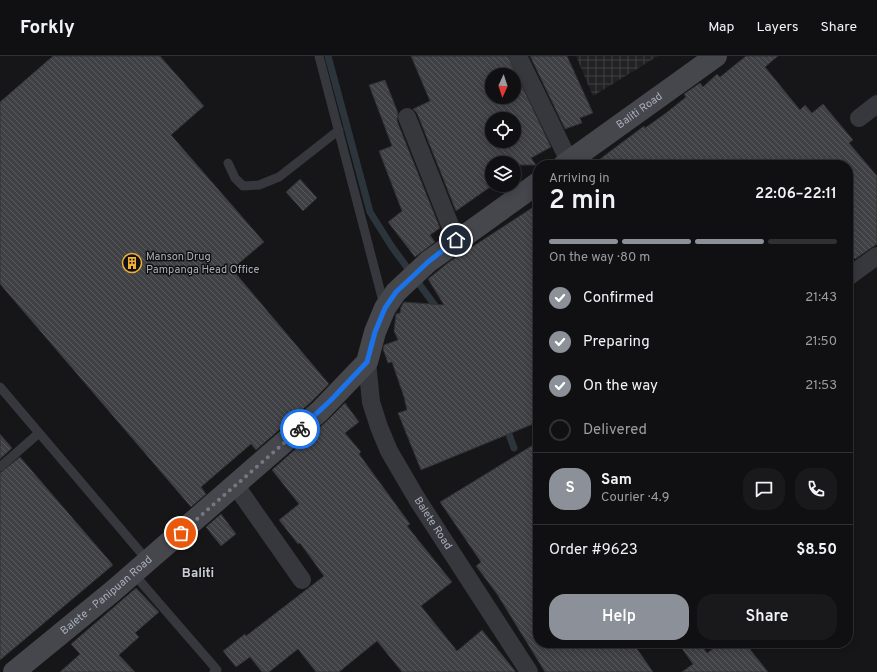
<!DOCTYPE html>
<html lang="en">
<head>
<meta charset="utf-8">
<style>
  body { margin:0; font-family:Overpass,sans-serif; background:#19191b; color:#f1f3f6; height:100vh; display:flex; flex-direction:column; font-size:15px; white-space:nowrap }
  * { box-sizing:border-box; margin:0 }
  p { font-size:13px; color:#9c9d9f }
  .icon { flex:none; width:22px; height:22px; fill:none; stroke:currentColor; stroke-width:2; stroke-linecap:round; stroke-linejoin:round }
  .map { position:relative; flex:1; overflow:hidden }
  .side { position:absolute; left:533px; top:104px; width:320px; height:488px; display:flex; flex-direction:column; background:#101012; border-radius:16px; box-shadow:0 2px 10px #0003,0 0 0 1px #303032 }
  .side>* { flex:none }
  .needle { width:26px; rotate:183deg }
  .buttons { position:absolute; left:485px; top:12px; display:grid; gap:8px }
  .buttons a { display:grid; place-items:center; width:36px; height:36px; border-radius:50%; background:#101012; box-shadow:0 2px 10px #0003,0 0 0 1px #303032; font-size:20px }
  .pin { position:absolute; display:grid; place-items:center; width:34px; height:34px; color:#fff; margin:-17px; border:2px solid #fff; border-radius:50%; box-shadow:0 1px 4px #0007 }
  .courier { position:absolute; display:grid; place-items:center; width:40px; height:40px; margin:-20px; border:3px solid #1a73e8; border-radius:50%; background:#fff; color:#222; box-shadow:0 1px 5px #0007 }
  .head em { font-style:normal; font-weight:600 }
  .head div { display:flex; flex-direction:column-reverse }
  .head { display:flex; align-items:center; justify-content:space-between; height:68px; padding:0 16px }
  h1 { font-size:26px; font-weight:600; line-height:30px }
  .bar { display:grid; grid-template-columns:repeat(4,1fr); gap:6px 4px; align-content:center; height:48px; padding:0 16px }
  .bar i { height:5px; border-radius:3px; background:#303032 }
  .bar .selected { background:#8c9099 }
  .bar p { grid-column:span 4 }
  .line { display:flex; align-items:center; gap:10px; padding:0 16px; border-top:1px solid #303032 }
  .line div { flex:1 }
  .round { display:grid; place-items:center; flex:none; width:42px; height:42px; border-radius:16px; background:#19191b }
  ol { padding:0 16px; list-style:none }
  li { display:flex; align-items:center; gap:12px; height:44px }
  li p { margin-inline-start:auto }
  li .icon { padding:4px; border-radius:50%; background:#8c9099; color:#fff; stroke-width:4 }
  li:last-child { color:#9c9d9f }
  li i { width:22px; height:22px; border:2px solid #303032; border-radius:50% }
  .cta { display:flex; gap:8px; margin-top:auto; padding:8px 16px }
  .cta a { flex:1; height:46px; border-radius:16px; background:#8c9099; color:#fff; font-size:16px; font-weight:600; line-height:46px; text-align:center }
  .cta a+a { background:#19191b; color:#f1f3f6 }
  header { display:flex; align-items:center; gap:24px; box-sizing:border-box; height:56px; padding:0 20px; background:#101012; border-bottom:1px solid #303032 }
  header strong { font-size:19px }
  nav { display:flex; gap:22px; margin-inline-start:auto; font-size:14px }
  .map>svg:first-child { display:block }
  .industrial { fill:url(#industrial-grid) }
  .lines { fill:none; stroke-linecap:round; stroke-linejoin:round }
  .stream { stroke:#2c353c; stroke-width:7 }
  .building { fill:url(#building-back-hatch); stroke:#303034; fill-rule:evenodd }
  .lane { stroke:#37383d; stroke-width:9 }
  .street { stroke:#37383d; stroke-width:18 }
  .secondary { stroke:#45474d; stroke-width:22 }
  .done { stroke:#757880; stroke-width:4; stroke-dasharray:0 7.2 }
  .route { stroke:#1a73e8; stroke-width:5 }
  .labels { text-anchor:middle; dominant-baseline:central; stroke-width:3; stroke-linejoin:round; paint-order:stroke }
  .street-label { font-size:11px; fill:#a8adb8; stroke:#111113 }
  .poi-label { font-size:11px; fill:#a8adb8; stroke:#111113; text-anchor:start }
  .quarter-label { font-size:13px; font-weight:bold; fill:#c9ccd4; stroke:#111113 }
</style>
</head>
<body>
<header>
<strong>Forkly</strong>
<nav><a>Map</a><a>Layers</a><a>Share</a></nav>
</header>
<div class="map">
<svg width="877" height="616" viewBox="0 0 877 616">
  <defs>
    <pattern id="industrial-grid" width="8" height="8" patternUnits="userSpaceOnUse"><rect width="8" height="8" fill="#222225"/><path d="M0 4h8M4 0v8" fill="none" stroke="#3f3f43"/></pattern>
    <pattern id="building-back-hatch" width="6" height="6" patternUnits="userSpaceOnUse"><rect width="6" height="6" fill="#404145"/><path d="M-1 5l2 2M0 0l6 6M5-1l2 2" fill="none" stroke="#595a5e"/></pattern>
  </defs>
  <rect width="100%" height="100%" fill="#161618"/>
  <path class="industrial" d="M576,0H658L593,40Z"/>
  <g class="lines">
    <path class="stream" d="M328,0L370,156L392,191L439,255
      M506,370L514,392"/>
  </g>
  <path class="building" d="M53,0H160L204,50L171,79L264,186L232,213L329,328L311,346L256,394L251,388L201,431L206,438L191,451L0,228V46Z
    M411,0H508L551,91L531,102L536,109H515L518,113L514,116V107H492L493,129L456,155L417,57L413,53L430,45ZM492,19H514V41H492ZM492,63H514V85H492Z
    M530,0H567L593,57L580,62L582,67L565,73Z
    M746,0H778L765,11L800,54L805,49L812,57L823,48L853,84L849,87L877,120V188L855,203L848,195V109H592L644,70L645,72L666,57L686,41L684,38L700,27L703,31L717,18L720,21Z
    M385,24L398,57L397,65L440,172L430,179L435,186L415,201L388,166L402,155L379,95L392,90L369,29Z
    M300,123L317,142L303,155L286,136Z
    M538,148V366L421,414L398,357L407,354L404,341L392,306L388,307L383,293L384,289L398,284L394,275L396,258L400,257L401,251L404,246L444,249L428,223L449,206Z
    M345,347L359,366L345,377L361,396L359,398L410,468L407,470L452,526L421,550L457,595L482,574L516,616H402L377,585L339,616H316L298,593L269,616H262L250,601L236,611L223,595L245,578L246,580L324,520L300,487L298,488L279,464L299,448L272,414L328,364Z
    M0,378L12,392L0,403Z
    M538,386V587H633L653,616H545L497,538L476,510L481,506L440,446Z
    M20,401L113,509L0,604V417Z
    M221,458L236,478L221,490L206,471Z
    M136,532L159,556L135,577L139,581L119,599L135,616H60L80,598L71,588Z
    M678,587H700L707,597L721,587H745L768,616H682L693,608Z"/>
  <g class="lines">
    <path class="lane" d="M319,0L384,249
      M228,107L235,122L243,130L259,129L279,121L339,74
      M0,331L148,505
      M0,411L39,377
      M133,517L217,614L214,616"/>
    <g class="street">
      <path d="M518,0L569,105"/>
      <path d="M407,61L456,184"/>
      <path d="M859,62L877,48"/>
      <path d="M848,221L877,200"/>
      <path id="s1" d="M367,306L371,346L379,371L389,395L417,443L529,616"/>
      <path d="M236,430L302,524"/>
    </g>
    <g class="secondary">
      <path id="s2" d="M564,109L716,0"/>
      <path id="s3" d="M14,616L113,535L320,355L367,306L375,276L385,252L396,236L428,206L538,127"/>
    </g>
  </g>
  <g class="lines">
    <path class="done" d="M181,477L300,373"/>
    <path class="route" d="M300,373L331,344L367,306L375,276L385,252L396,236L428,206L456,184"/>
  </g>
  <defs>
    <g id="building-ring" transform="scale(1)"><circle r="9.5" fill="#111113" stroke="#f2b134" stroke-width="1.5"/><path d="M-4-6H4V6H1V3H-1V6H-4ZM-2.5-4.3h1.7v1.8h-1.7ZM.8-4.3h1.7v1.8H.8ZM-2.5-1h1.7V.8h-1.7ZM.8-1h1.7V.8H.8Z" fill="#f2b134"/></g>
  </defs>
  <g fill-rule="evenodd">
    <use href="#building-ring" x="132" y="207"/>
  </g>
  <g class="labels">
    <g class="street-label">
      <text stroke="none"><textPath href="#s2" startOffset="93">Baliti Road</textPath></text>
      <text stroke="none"><textPath href="#s1" startOffset="177">Balete Road</textPath></text>
      <text stroke="none"><textPath href="#s3" startOffset="120">Balete - Panipuan Road</textPath></text>
    </g>
    <g class="poi-label">
      <text x="146" y="201">Manson Drug<tspan x="146" dy="13">Pampanga Head Office</tspan></text>
    </g>
    <g class="quarter-label">
      <text x="198" y="518">Baliti</text>
    </g>
  </g>
</svg>
<div class="buttons">
<a><svg class="needle" viewBox="-14 -14 28 28"><path d="M0-13l5 13h-10z" fill="#e53935"/><path d="M0 13l5-13h-10z" fill="#9c9d9f"/></svg></a>
<a><svg class="icon" aria-label="locate" viewBox="0 0 24 24"><circle cx="12" cy="12" r="6"/><path d="M12 2v4M12 18v4M2 12h4M18 12h4"/></svg></a>
<a><svg class="icon" aria-label="layers" viewBox="0 0 24 24"><path d="M12 4l9 5-9 5-9-5zM3 14l9 5 9-5"/></svg></a>
</div>
<div class="pin" style="left:181px;top:477px;background:#ea580c"><svg class="icon" aria-label="bag" viewBox="0 0 24 24"><path d="M5 8h14l-1 12H6zM9 8a3 3 0 0 1 6 0"/></svg></div>
<div class="pin" style="left:456px;top:184px;background:#1f2937"><svg class="icon" aria-label="home" viewBox="0 0 24 24"><path d="M3 11l9-7 9 7M6 9v11h12V9"/></svg></div>
<div class="courier" style="left:300px;top:373px"><svg class="icon" aria-label="bike" viewBox="0 0 24 24"><circle cx="6" cy="16" r="4"/><circle cx="18" cy="16" r="4"/><path d="M6 16l4-8h5l3 8M10 8l3 8H6M13 5h3"/></svg></div>
<section class="side">
<div class="head"><div><h1>2 min</h1><p>Arriving in</p></div><em>22:06–22:11</em></div>
<div class="bar"><i class="selected"></i><i class="selected"></i><i class="selected"></i><i></i><p>On the way · 80 m</p></div>
<ol>
<li><svg class="icon" aria-label="check" viewBox="0 0 24 24"><path d="M5 12l5 5 9-10"/></svg>Confirmed<p>21:43</p></li>
<li><svg class="icon" aria-label="check" viewBox="0 0 24 24"><path d="M5 12l5 5 9-10"/></svg>Preparing<p>21:50</p></li>
<li><svg class="icon" aria-label="check" viewBox="0 0 24 24"><path d="M5 12l5 5 9-10"/></svg>On the way<p>21:53</p></li>
<li><i></i>Delivered</li>
</ol>
<div class="line" style="height:72px"><b class="round" style="background:#8c9099;color:#fff">S</b><div><b>Sam</b><p>Courier · 4.9</p></div><a class="round"><svg class="icon" aria-label="chat" viewBox="0 0 24 24"><path d="M4 5h16v11H9l-5 4z"/></svg></a><a class="round"><svg class="icon" aria-label="phone" viewBox="0 0 24 24"><path d="M5 4h4l2 5-3 2q2 4 5 5l2-3 5 2v4C11 20 4 13 5 4z"/></svg></a></div>
<div class="line" style="height:52px"><div>Order #9623</div><b>$8.50</b></div>
<div class="cta"><a>Help</a><a>Share</a></div>
</section>
</div>
</body>
</html>
